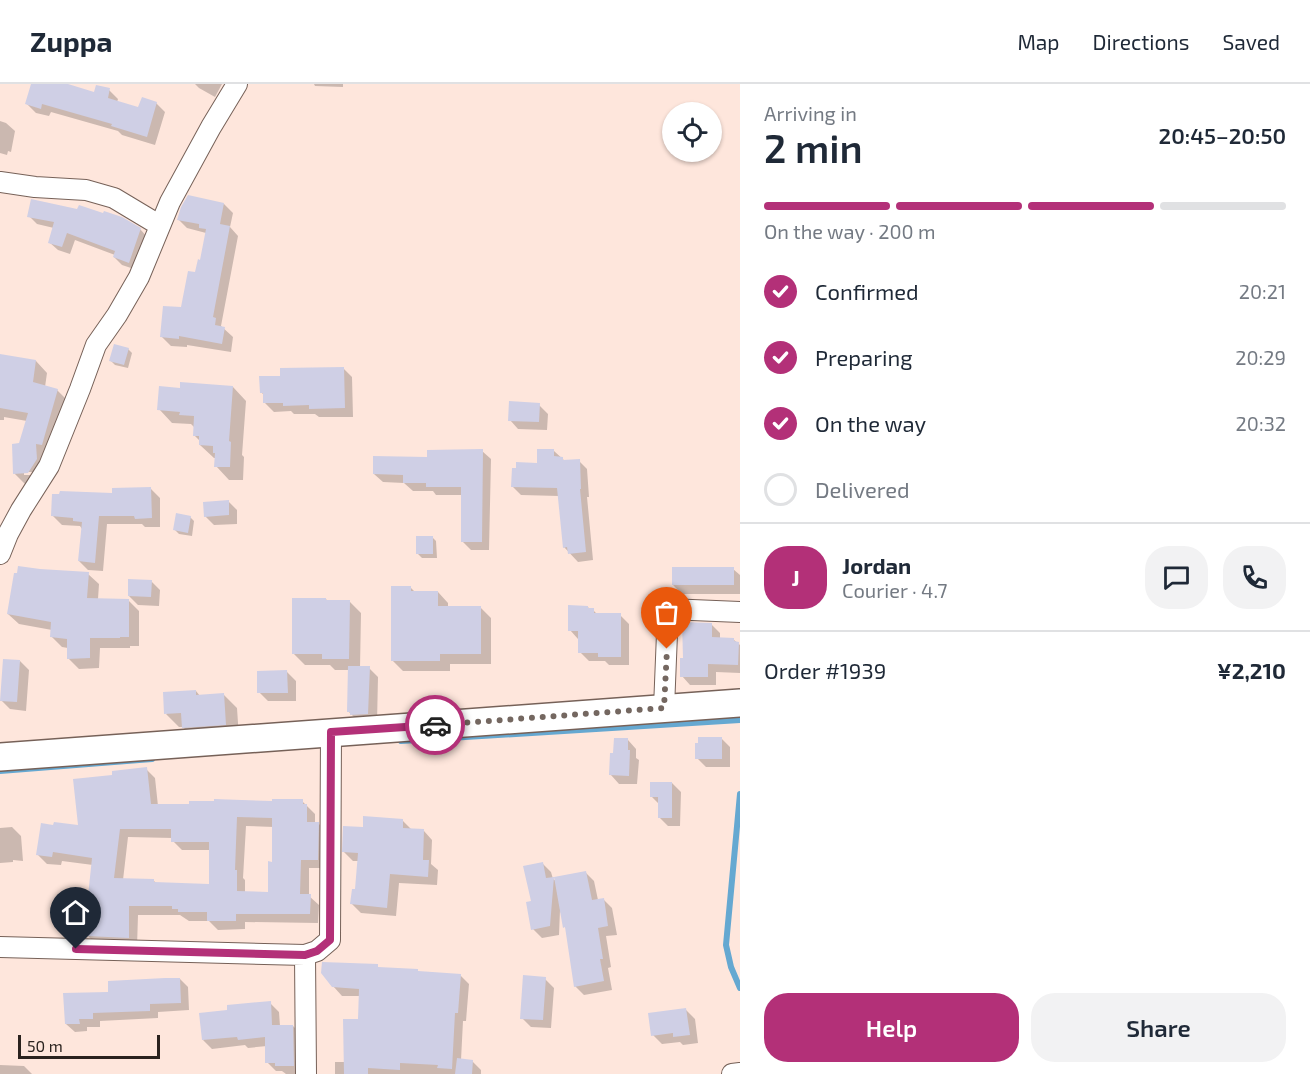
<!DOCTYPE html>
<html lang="en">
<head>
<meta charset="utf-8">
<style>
  body { margin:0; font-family:"Exo 2",sans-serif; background:#f2f2f3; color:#1f2937; height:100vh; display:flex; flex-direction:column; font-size:22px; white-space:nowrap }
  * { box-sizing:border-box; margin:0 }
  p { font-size:20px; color:#747a83 }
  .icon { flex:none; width:33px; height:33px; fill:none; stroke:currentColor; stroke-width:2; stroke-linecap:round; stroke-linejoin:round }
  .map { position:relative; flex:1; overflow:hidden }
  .sheet { display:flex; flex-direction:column; background:#fff; width:570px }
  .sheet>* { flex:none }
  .tools { position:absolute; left:662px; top:18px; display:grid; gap:12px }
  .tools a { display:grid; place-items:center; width:60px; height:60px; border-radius:50%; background:#fff; box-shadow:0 2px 4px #0004; font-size:30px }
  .scale { position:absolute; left:18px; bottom:15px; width:142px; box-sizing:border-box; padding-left:6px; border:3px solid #2a221e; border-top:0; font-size:16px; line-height:21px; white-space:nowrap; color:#2a221e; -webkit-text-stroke:4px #fee6dc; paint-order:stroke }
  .pin { position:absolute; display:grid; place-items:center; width:51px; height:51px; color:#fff; margin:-62px -26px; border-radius:50% 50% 50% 0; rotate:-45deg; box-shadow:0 0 6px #0007 }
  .pin .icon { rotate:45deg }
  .courier { position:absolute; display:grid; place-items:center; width:60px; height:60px; margin:-30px; border:4px solid #b33078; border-radius:50%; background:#fff; color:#222; box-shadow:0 2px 8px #0007 }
  .summary em { font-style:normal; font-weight:600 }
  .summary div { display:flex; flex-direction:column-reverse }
  .summary { display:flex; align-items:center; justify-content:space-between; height:102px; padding:0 24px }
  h1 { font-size:39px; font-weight:600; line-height:45px }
  .bar { display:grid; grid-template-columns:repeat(4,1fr); gap:9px 6px; align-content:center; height:72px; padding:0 24px }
  .bar i { height:8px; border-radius:4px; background:#e0e1e3 }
  .bar .active { background:#b33078 }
  .bar p { grid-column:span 4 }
  .line { display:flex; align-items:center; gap:15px; padding:0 24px; border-top:2px solid #e0e1e3 }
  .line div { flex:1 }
  .round { display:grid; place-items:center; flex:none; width:63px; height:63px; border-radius:24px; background:#f2f2f3 }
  ol { padding:0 24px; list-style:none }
  li { display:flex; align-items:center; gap:18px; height:66px }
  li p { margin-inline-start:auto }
  li .icon { padding:6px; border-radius:50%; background:#b33078; color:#fff; stroke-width:4 }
  li:last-child { color:#747a83 }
  li i { width:33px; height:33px; border:3px solid #e0e1e3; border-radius:50% }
  .cta { display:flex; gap:12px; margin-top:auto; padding:12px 24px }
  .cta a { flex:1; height:69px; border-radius:24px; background:#b33078; color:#fff; font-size:24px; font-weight:600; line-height:69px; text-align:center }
  .cta a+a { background:#f2f2f3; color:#1f2937 }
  header { display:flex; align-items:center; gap:36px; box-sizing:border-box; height:84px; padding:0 30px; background:#fff; border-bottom:2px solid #e0e1e3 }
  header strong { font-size:28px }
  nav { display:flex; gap:33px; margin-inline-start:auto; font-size:21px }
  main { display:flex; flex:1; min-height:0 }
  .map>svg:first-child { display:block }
  .shadow { fill:#0003; fill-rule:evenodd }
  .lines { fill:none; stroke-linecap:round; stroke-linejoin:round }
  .stream { stroke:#65a8d1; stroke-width:6 }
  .building { fill:#cfcfe5; fill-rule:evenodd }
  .street-casing { stroke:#766158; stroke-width:22 }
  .secondary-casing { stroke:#766158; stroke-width:30 }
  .street { stroke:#fff; stroke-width:20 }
  .secondary { stroke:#fff; stroke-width:27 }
  .done { stroke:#746760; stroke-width:6; stroke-dasharray:0 10.8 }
  .route { stroke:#b33078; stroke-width:8 }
</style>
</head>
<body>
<header>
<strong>Zuppa</strong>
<nav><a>Map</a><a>Directions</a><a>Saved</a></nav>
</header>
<main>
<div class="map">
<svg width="740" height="990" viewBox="0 0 740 990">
  <rect width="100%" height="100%" fill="#fee6dc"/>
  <path class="shadow" d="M33,0H63L95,10L109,6L118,15L117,18L139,25L156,19L165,28L155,61L122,51L118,47L51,28L49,32L36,29L27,20Z
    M195,0H222L215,13L199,4Z
    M314,0H343V3L315,2Z
    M0,37L6,39L15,47L11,68L8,67L7,71L0,69Z
    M224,120L233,129L230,143L238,152L221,242L233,253L231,268L187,261V263L171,262L162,253L182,225L201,178L206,149L187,144L178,135Z
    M29,132L140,145L148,154L137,186L122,181L114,173L115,171L75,156L70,170L58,166L49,158L54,144L37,140Z
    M128,265L132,269L128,284L115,281L111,277Z
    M0,272L36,277L47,289L45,303L57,306L69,318L54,372L26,401L14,389L27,337L4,333V336H0ZM24,388H35V391H24Z
    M343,284L352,293L353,333H319L315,330H294L291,327L274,328L265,319L264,311L261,308L282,293Z
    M233,303L246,317L242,371L244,373L243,396H229L216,382V374H214L200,361L201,358L194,351L195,344L191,340L172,339L159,325L181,305Z
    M539,321L548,330L547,346L518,345L510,336Z
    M482,367L491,375L489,466H471L463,458V411H436L433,407H413L404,399L383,398L374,390Z
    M554,367L566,378L579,377L587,385L589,413H587L593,476L578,478L564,463L559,412L521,411L513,403Z
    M151,405L160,414V443H145L142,440H107L103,487L88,486L79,477L82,445L80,442L62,441L53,432L61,412L114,411Z
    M228,417L237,426V440L214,441L205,432Z
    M190,433L194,437L192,452L179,450L175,446Z
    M432,453L436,457L437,474H422L418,470Z
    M733,485L740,491V510H682L673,501Z
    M88,490L99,500L98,515L128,516L139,527V562H130V564H100L99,584L79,585L68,574V564L62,563L51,552L52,546L19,540L8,530Z
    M151,497L160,506L159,522L138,521L129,512Z
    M411,504L415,508H438L448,519V523H480L491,534V580H450V587H403L392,576Z
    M326,515L328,518H350L361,529L360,584H369L378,593L377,639H360L348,627L349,586H335L330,581H305L293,569Z
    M588,523L590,526H593L598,531H620L629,540V581H609L605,577H589L580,568L578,555L570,546Z
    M711,540L720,549V555L734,556L740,561V589L716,588V601H690L682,592Z
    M20,577L29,586L26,627L10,625L1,616Z
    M287,588L296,597V617H268L259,608Z
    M196,607L200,612L223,610L237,624L239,654L197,657L183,643H179L166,630Z
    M721,654L730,663V683H706L697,674Z
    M628,656L636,665V674L639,676L637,700H619L611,691Z
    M146,685L155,694L158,722L274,719L302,717L315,730V739H318L327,748V784H309V812L319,821L318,839L245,838V845L218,846L209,837H189L180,831H138L137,863L97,861L85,849L93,781L62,777L61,781L47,780L38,771L80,743L114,692ZM246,742L274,743V779L269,810L245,809V796L243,794ZM128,753L173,754V757L182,766H211L210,802L157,800L153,796H123Z
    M672,699L681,708L680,742H668L659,733V720L652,713Z
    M403,737L412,746L424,747L432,756L431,780L438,786L437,801L399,799L396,832L361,829L352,820L356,807L359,777H353L344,768Z
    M12,743L21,752L23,777L13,776V778L0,779V744Z
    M542,779L551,788L553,795L556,797L586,789L594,797L598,816L603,815L612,824L617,851L606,852L611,883L608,884L612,906L584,911L575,902L567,845L565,843L560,826L559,851L542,854L533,845L532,819Z
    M377,882L379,884L420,889L460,891L469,900L466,937H463L461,976L472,977L481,986V990H335V978H345L360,936V912H342L333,902Z
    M180,895L188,903L189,926L158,928V934L100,937V943H87V947L75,948L66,940L110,909Z
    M545,895L554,904L551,944L531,943L522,934Z
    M270,919L279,928L280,942H293L302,951V990H286L282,987H276L267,978V962L248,964L245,961L212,965L203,956L229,927Z
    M686,926L695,935L698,959L683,961L680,958L662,960L653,951Z
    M0,981L24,982L32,990H0Z"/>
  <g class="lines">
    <path class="stream" d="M401,657L740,636
      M0,687L152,675
      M740,710L726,861L731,883L740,904"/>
  </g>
  <path class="building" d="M31,0H68L94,8L96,1L110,4L108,14L138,23L142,13L157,18L147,53L111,42L112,40L42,20L41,25L25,20Z
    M188,111L224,119L220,140L230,142L213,233L216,234L215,241L225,243L222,260L179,252V255L160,253L163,222L181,223L188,187L195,188L198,175L200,176L206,145L199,144V140L177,136L181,123Z
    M31,115L77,125L79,121L103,129L104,127L122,133L141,144L129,179L113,173L115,167L67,149L62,163L48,159L54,138L27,133Z
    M114,260L129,264L124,281L109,277Z
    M0,270L36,276L33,298L58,305L42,361L36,360L37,375L28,389L13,390L12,360L19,359L28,329L0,324Z
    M344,283L345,324L309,325V321L283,322V319H263V309H260L259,292H280V284Z
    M180,298L233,302L229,357L231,358L230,383H214L215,369H213V362L199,361V352H193L194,332L179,331L180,328L157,326L159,302L180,304Z
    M509,317L540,319L539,338L508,337Z
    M483,365L482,458H461V403H426V399H403V391L373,390V372L427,373V366Z
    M537,365H554V372L563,373V376L580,375L581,405H580L586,468L568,470L567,463L563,464L557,404L511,403L512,384H516V378L537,379Z
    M151,403L152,434L135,435L134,432H99L95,479L78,477L82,438L73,437V434L51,432L52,410H59L60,407L112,409V404Z
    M229,416V431L204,433L203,418Z
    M176,429L191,432L188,449L173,446Z
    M416,452H433V470H416Z
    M18,482L40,485L89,488L87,514L129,515V553H120V554H90V574L67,575V555L50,553L51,538L7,530L14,489H17Z
    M672,483H734V501H672Z
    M128,495L152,496L151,513L128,512Z
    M391,502H411V507H438V522H481V570H440V577H391Z
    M292,514H326V516H350L349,575H322V570H292Z
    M568,521L588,522V524H594V529H621V573H598V569H578V547H568Z
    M682,538L712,539V553L734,554V557L739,558L738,581L708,580V593H680V574H683Z
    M3,575L20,576L17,618L0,617Z
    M348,582H370L368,630L350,631V628H347Z
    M287,586L288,609H257V587Z
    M196,606V611L224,609L226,641L182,644L181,629L164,630L163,608Z
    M698,653H722V675H695V659H698Z
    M614,654H628V666H630L629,692L609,691L610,669H613Z
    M147,683L151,720H189V717H214V715L272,717V715H303V720H307V738H319L318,776H301L300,810H311L310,830H236V837H207V828H178V825H172V822H129V854L87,852V850H84L92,774L53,768L52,773L36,771L41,739L53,741L54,738L78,741L73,695L112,691V687ZM237,733L272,734V778L268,777V808L237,807V786H235ZM120,745H171V758H209V800L154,798V795L114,794Z
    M650,698H672V734H658V713H650Z
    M363,732L403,735V744L424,745L423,776H429L428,793L390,790L387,824L350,820L352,805H355L358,769L342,768L343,742L363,743Z
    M543,778L546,794L554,793L550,842L531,846L526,818L531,817L523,782Z
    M586,787L592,816L604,814L608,842L598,844L603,875H600L604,897L574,903L565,843L563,844L554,793Z
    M322,878L378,880V883L418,885V887L461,890L458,929H455L452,985L437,984L438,981L400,979V986L368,984V990H344L343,935H358L359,905L332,903L321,889Z
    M523,891L546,893L543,936L520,935Z
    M165,894H180L181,919L150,920V927L93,929V935H79L80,940H65L63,909L108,908V897Z
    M271,917L272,941H293L294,982H275V979H265V953L238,956L237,953L202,956L199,929L227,926V921Z
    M686,924L690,951L673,953V949L651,952L648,929Z
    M457,974L473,976L472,990H455Z"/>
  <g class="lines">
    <g class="street-casing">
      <path id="street" d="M0,98L35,103L86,106L114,114L159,141
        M0,470L8,450L21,426L49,382L80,305L96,261L117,231L139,193L170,118L211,43L237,0
        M664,624L668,525L740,528
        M0,863L305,871L306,990
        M305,871L317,867L330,856L331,649
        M732,990L740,989"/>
    </g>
    <g class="secondary-casing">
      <path id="secondary" d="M0,673L740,619"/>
    </g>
    <use href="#street" class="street"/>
    <use href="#secondary" class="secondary"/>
  </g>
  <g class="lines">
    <path class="done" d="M435,641L664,624L667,565"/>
    <path class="route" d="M76,865L305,871L317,867L330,856L331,648L435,641"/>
  </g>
</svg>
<div class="tools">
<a><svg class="icon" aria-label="locate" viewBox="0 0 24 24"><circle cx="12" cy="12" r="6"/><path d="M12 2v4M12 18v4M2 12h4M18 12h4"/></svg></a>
</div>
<div class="scale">50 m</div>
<div class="pin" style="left:667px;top:565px;background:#ea580c"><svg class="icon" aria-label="bag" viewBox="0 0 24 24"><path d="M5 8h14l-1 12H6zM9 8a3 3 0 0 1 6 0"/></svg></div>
<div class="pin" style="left:76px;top:865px;background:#1f2937"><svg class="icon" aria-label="home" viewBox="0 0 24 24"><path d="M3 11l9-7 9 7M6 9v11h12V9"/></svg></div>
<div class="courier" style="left:435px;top:641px"><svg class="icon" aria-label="car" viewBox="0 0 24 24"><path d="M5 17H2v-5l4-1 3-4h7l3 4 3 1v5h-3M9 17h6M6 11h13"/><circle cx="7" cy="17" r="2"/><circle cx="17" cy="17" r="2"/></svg></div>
</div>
<section class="sheet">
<div class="summary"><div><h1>2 min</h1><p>Arriving in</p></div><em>20:45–20:50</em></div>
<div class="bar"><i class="active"></i><i class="active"></i><i class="active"></i><i></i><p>On the way · 200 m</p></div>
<ol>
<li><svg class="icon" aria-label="check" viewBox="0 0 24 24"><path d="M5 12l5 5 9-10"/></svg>Confirmed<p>20:21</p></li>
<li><svg class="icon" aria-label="check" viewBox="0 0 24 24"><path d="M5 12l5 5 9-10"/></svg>Preparing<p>20:29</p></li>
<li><svg class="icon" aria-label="check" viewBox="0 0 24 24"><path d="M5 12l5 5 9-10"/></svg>On the way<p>20:32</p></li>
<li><i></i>Delivered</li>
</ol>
<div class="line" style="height:108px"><b class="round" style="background:#b33078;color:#fff">J</b><div><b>Jordan</b><p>Courier · 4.7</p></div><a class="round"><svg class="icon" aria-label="chat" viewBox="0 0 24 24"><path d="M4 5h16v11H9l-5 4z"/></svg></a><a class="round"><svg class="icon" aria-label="phone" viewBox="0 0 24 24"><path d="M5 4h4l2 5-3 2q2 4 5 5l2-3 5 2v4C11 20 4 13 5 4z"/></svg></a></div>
<div class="line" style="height:78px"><div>Order #1939</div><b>¥2,210</b></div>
<div class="cta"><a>Help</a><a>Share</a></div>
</section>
</main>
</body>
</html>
